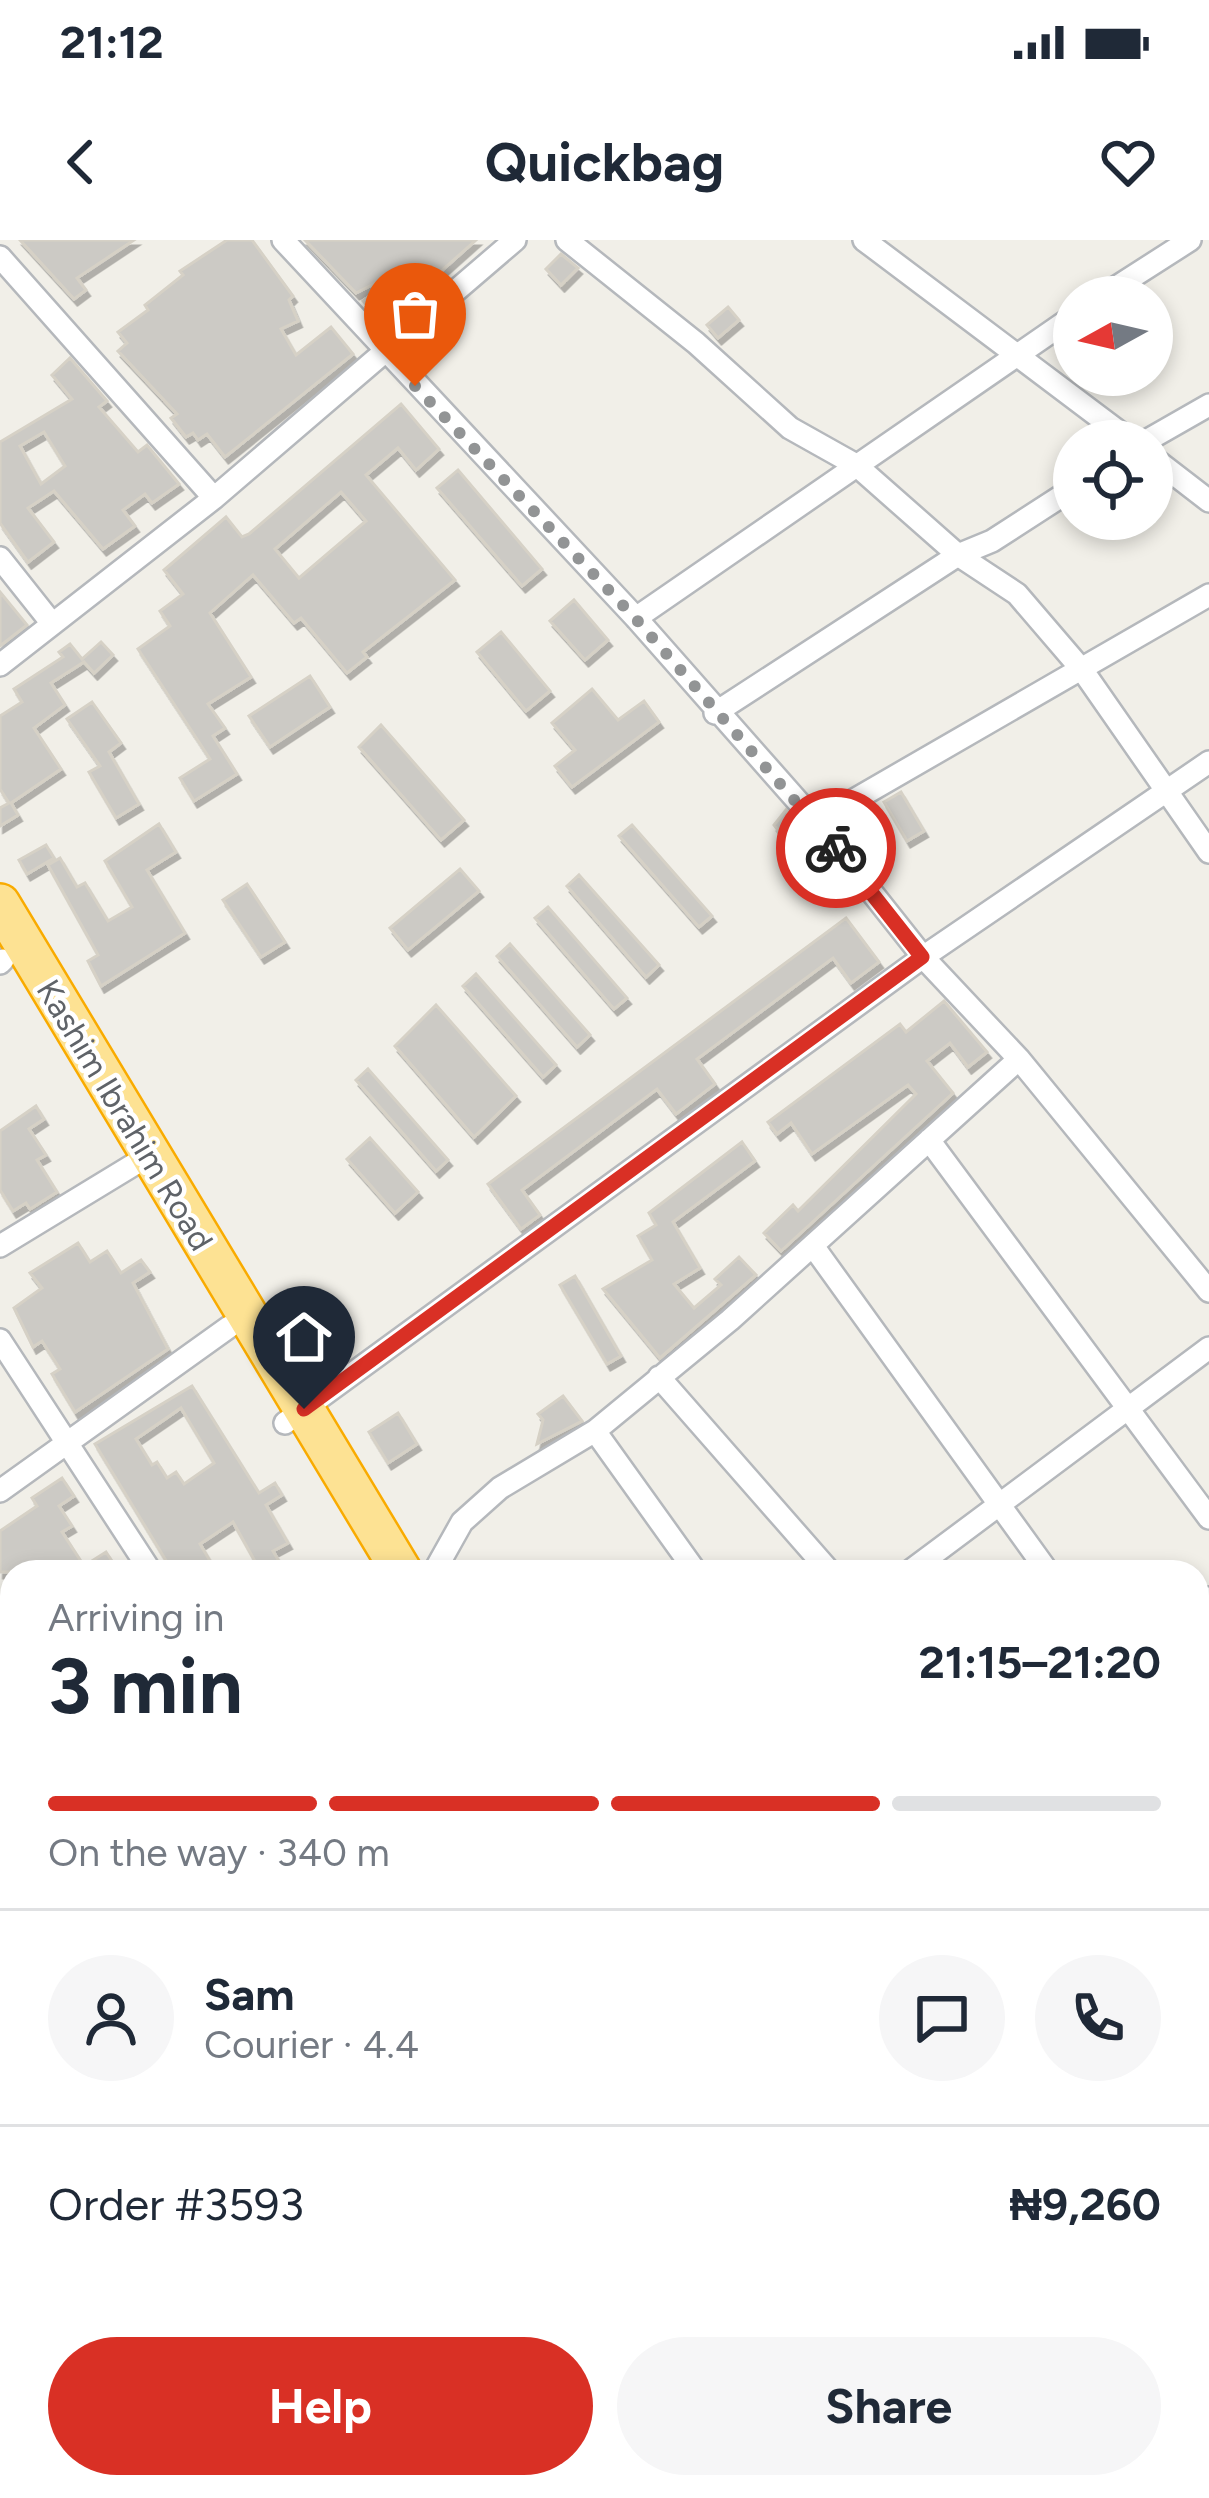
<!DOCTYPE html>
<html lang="en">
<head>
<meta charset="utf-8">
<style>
  body { margin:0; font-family:Figtree,sans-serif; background:#f6f6f7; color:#1f2937; height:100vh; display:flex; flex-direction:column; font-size:45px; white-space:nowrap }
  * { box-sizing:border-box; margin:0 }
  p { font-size:39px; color:#747a83 }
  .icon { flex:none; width:66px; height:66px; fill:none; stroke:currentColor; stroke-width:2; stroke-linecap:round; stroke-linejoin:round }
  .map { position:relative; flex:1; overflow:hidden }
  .panel { position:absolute; left:0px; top:1320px; width:1209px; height:939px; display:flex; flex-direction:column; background:#fff; border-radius:36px 36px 0 0; box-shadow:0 6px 18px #0003 }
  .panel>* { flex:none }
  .needle { width:78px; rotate:262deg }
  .tools { position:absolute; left:1053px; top:36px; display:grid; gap:24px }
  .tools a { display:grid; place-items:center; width:120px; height:120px; border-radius:50%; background:#fff; box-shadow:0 6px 18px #0003; font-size:60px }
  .pin { position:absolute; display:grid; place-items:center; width:102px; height:102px; color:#fff; margin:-123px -51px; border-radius:50% 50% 50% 0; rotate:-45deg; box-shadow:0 0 12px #0007 }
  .pin .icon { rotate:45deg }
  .courier { position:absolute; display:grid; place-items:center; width:120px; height:120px; margin:-60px; border:9px solid #d93025; border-radius:50%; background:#fff; color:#222; box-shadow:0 3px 15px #0007 }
  .head em { font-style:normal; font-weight:700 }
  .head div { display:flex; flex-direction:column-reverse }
  .head { display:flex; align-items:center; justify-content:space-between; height:204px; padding:0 48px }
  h1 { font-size:78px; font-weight:700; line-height:90px }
  .bar { display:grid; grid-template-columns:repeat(4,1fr); gap:18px 12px; align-content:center; height:144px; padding:0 48px }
  .bar i { height:15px; border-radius:9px; background:#e0e1e3 }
  .bar .selected { background:#d93025 }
  .bar p { grid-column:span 4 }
  .line { display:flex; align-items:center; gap:30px; padding:0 48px; border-top:3px solid #e0e1e3 }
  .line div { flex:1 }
  .round { display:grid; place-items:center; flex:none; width:126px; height:126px; border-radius:63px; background:#f6f6f7 }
  .button { display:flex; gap:24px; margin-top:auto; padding:24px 48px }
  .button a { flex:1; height:138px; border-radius:72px; background:#d93025; color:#fff; font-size:48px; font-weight:700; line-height:138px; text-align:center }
  .button a+a { background:#f6f6f7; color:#1f2937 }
  .status { display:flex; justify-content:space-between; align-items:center; height:84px; padding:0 60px; background:#fff; direction:ltr }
  .status svg { height:33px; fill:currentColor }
  header { display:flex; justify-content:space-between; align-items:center; height:156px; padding:0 48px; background:#fff; font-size:54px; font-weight:700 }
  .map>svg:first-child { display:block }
  .building { fill:#cccac5; stroke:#d6d1c6; stroke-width:3; fill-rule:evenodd; filter:url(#shadow) }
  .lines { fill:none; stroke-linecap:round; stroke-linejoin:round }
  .street-casing { stroke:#b5b8bc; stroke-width:26 }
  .primary-casing { stroke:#f2c960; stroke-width:38 }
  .highway-casing { stroke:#f9ab00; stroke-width:44 }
  .street { stroke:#fff; stroke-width:21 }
  .primary { stroke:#fff2af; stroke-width:33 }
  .highway { stroke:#fde293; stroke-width:39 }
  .done { stroke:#929495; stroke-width:12; stroke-dasharray:0 21.6 }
  .route { stroke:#d93025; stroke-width:15 }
  .labels { text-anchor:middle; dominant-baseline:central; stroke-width:9; stroke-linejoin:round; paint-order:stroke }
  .street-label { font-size:33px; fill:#5f6368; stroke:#fff }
</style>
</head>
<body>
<div class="status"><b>21:12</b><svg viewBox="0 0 49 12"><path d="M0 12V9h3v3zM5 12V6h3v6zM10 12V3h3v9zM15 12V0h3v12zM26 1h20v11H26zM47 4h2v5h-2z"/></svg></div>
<header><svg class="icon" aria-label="back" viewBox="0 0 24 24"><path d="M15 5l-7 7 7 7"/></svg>Quickbag<svg class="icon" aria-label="heart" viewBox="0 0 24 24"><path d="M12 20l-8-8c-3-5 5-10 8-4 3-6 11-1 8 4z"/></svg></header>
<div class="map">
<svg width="1209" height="2258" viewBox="0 0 1209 2258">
  <defs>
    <filter id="shadow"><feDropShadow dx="3.5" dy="6" stdDeviation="0" flood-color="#0004"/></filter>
  </defs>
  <rect width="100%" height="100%" fill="#f1efe8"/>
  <path class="building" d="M20,0H134L77,38L86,50L74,59Z
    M227,0H252L293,56L289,60L298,81L281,89L296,115L331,87L353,114L225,217L207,194L198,200L193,193L186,197L171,178L177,174L118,111L127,103L118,92L148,70L145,65L183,35L180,31Z
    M305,0H476L383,83L363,61L380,48L376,43L356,53Z
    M561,14L578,28L561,45L546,29Z
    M728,67L739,80L718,98L707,85Z
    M70,118L107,161L99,167L138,212L147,205L179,244L152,263L145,254L123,270L135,286L103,309L54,251L28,268L54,302L28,322L0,283V202L72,159L52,135ZM44,192L65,226L41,244L20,206Z
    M401,164L439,209L416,230L398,208L366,235L455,340L363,412L367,417L347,433L301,378L294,383L253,335L210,373L251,437L208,464L225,488L213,496L237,534L194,561L180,538L210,519L138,409L170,386L160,371L183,354L164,330L226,277L242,297L249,294ZM341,252L366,281L299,338L275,309Z
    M458,230L542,329L522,346L437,248Z
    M0,352L27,385L0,406Z
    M574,360L608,400L585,420L550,381Z
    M501,392L550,451L526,471L477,412Z
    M101,402L113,415L94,433L84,422L51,443L65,465L34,488L61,529L11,563L18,575L0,586V568L9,563L0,549V476L22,462L14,449L63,417L59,412L70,404L82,419Z
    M310,436L330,467L270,507L249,476Z
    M592,449L618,480L644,461L659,482L572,547L555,526L575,510L552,483Z
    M92,462L121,503L109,512L139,564L116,578L89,532L100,526L67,479Z
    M381,485L464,580L441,600L359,507Z
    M901,552L924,591L907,601L884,562Z
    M786,570L820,611L806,626L774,585Z
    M159,584L176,612L147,630L185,693L101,746L88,721L98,715L48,625L60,618L77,647L85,643L108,681L132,667L105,621Z
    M632,585L712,676L699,687L619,596Z
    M46,605L54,618L27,634L19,620Z
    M460,629L479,651L408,710L390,688Z
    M579,635L659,725L646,737L567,646Z
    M247,644L285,702L261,717L223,660Z
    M548,667L627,758L614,769L535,678Z
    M846,678L879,722L851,743L833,718L697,819L715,844L676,874L657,849L522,950L540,975L521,989L488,944Z
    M510,704L590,795L577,807L497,716Z
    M476,734L556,825L543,837L463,746Z
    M944,761L987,812L968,827L950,803L927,821L953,853L781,1011L764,993L793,965L798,971L916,854L908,845L812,914L791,883L777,894L768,882L900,784L906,792Z
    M436,765L516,856L474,897L395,806Z
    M368,829L448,920L436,931L356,840Z
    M36,866L44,879L29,889L46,915L37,920L57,952L30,969L26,963L13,971L0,950V891Z
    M370,898L418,952L395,973L347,919Z
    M742,902L755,921L673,982L700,1028L674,1044L694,1068L721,1045L715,1039L739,1017L756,1035L660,1118L603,1049L652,1020L638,996L656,985L649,973Z
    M78,1003L90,1022L107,1011L121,1033L141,1020L150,1032L133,1043L168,1109L75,1172L52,1134L60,1129L42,1101L33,1107L14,1068L42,1048L30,1033Z
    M575,1036L621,1116L607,1124L560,1045Z
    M192,1146L259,1253L275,1243L282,1255L266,1265L288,1303L273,1311L285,1332H261L233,1282L200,1304L210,1321L192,1332H173L95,1204ZM181,1168L214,1223L184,1244L176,1232L167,1238L157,1222L152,1225L136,1199Z
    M563,1156L582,1181L537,1204L543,1180L538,1174Z
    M398,1173L417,1204L388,1223L369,1192Z
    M62,1238L74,1256L59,1266L72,1286L62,1292L84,1326L106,1312L119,1332H0V1291L37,1266L32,1258Z"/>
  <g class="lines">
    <g class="street-casing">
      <path id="street" d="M283,0L636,378L816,582L923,717L1019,819L1209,1051
        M567,0L696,103L790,188L856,225L958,315L1017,354L1083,431L1209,612
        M864,0L1131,201
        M0,17L214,258
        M1101,57L1190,0
        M1146,201L1209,165
        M1152,217L1209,261
        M0,318L50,381
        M636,378L1074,76
        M0,425L214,258L515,0
        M715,473L958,315L992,301L1074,248
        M816,582L1209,355
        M0,723L3,720
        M929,900L1209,1278
        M0,1006L148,916
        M813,1006L1048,1332
        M0,1100L151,1332
        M659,1137L830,1332
        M285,1183L923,717L1209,522
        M595,1191L696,1332
        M0,1251L229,1087
        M434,1332L462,1282L500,1248L595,1191L730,1080L1019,819
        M909,1332L1209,1108
        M1197,1368L1209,1358
        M1197,1517L1209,1530
        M0,1545L12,1565
        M1197,1609L1209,1600
        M0,1697L12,1688
        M1197,1822L1209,1837
        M0,1973L12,1966
        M0,2116L12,2108
        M689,2247L696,2258
        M304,2258L321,2247"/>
    </g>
    <g class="primary-casing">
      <path id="primary" d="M1197,1958L1209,1945
        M841,2258L855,2247
        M886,2258L901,2247"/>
    </g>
    <g class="highway-casing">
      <path id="highway" d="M0,664L402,1332
        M1033,2247L1045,2258
        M1072,2247L1083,2258"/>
    </g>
    <use href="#street" class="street"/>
    <use href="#primary" class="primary"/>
    <use href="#highway" class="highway"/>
  </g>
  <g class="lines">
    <path class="done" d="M415,146L636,379L836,608"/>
    <path class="route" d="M304,1169L922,717L836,608"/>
  </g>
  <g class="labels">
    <g class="street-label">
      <text transform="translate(125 875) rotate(59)">Kashim Ibrahim Road</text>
    </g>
  </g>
</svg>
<div class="tools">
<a><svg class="needle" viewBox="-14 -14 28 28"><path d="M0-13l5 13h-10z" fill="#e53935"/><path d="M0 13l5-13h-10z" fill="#747a83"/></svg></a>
<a><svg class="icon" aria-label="locate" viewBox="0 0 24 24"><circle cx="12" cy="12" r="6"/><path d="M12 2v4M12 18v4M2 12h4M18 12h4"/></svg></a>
</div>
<div class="pin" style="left:415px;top:146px;background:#ea580c"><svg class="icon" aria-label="bag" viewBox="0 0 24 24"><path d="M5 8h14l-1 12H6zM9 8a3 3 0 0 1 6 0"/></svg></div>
<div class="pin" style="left:304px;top:1169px;background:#1f2937"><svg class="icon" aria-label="home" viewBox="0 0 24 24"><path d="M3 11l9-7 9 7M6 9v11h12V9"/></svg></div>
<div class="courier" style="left:836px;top:608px"><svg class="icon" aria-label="bike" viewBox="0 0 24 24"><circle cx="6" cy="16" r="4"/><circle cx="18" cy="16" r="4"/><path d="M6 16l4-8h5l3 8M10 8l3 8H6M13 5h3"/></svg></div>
<section class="panel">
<div class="head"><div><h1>3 min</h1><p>Arriving in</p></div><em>21:15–21:20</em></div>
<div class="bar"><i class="selected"></i><i class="selected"></i><i class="selected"></i><i></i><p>On the way · 340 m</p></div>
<div class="line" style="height:216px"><a class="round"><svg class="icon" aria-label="person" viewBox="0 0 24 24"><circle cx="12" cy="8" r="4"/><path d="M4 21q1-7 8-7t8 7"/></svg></a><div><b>Sam</b><p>Courier · 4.4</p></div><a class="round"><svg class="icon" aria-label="chat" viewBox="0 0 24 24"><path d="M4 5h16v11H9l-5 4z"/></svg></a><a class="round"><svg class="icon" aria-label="phone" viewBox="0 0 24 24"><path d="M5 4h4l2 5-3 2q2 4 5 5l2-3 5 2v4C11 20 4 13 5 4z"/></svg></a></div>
<div class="line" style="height:156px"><div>Order #3593</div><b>₦9,260</b></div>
<div class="button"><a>Help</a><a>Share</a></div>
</section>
</div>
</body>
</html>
